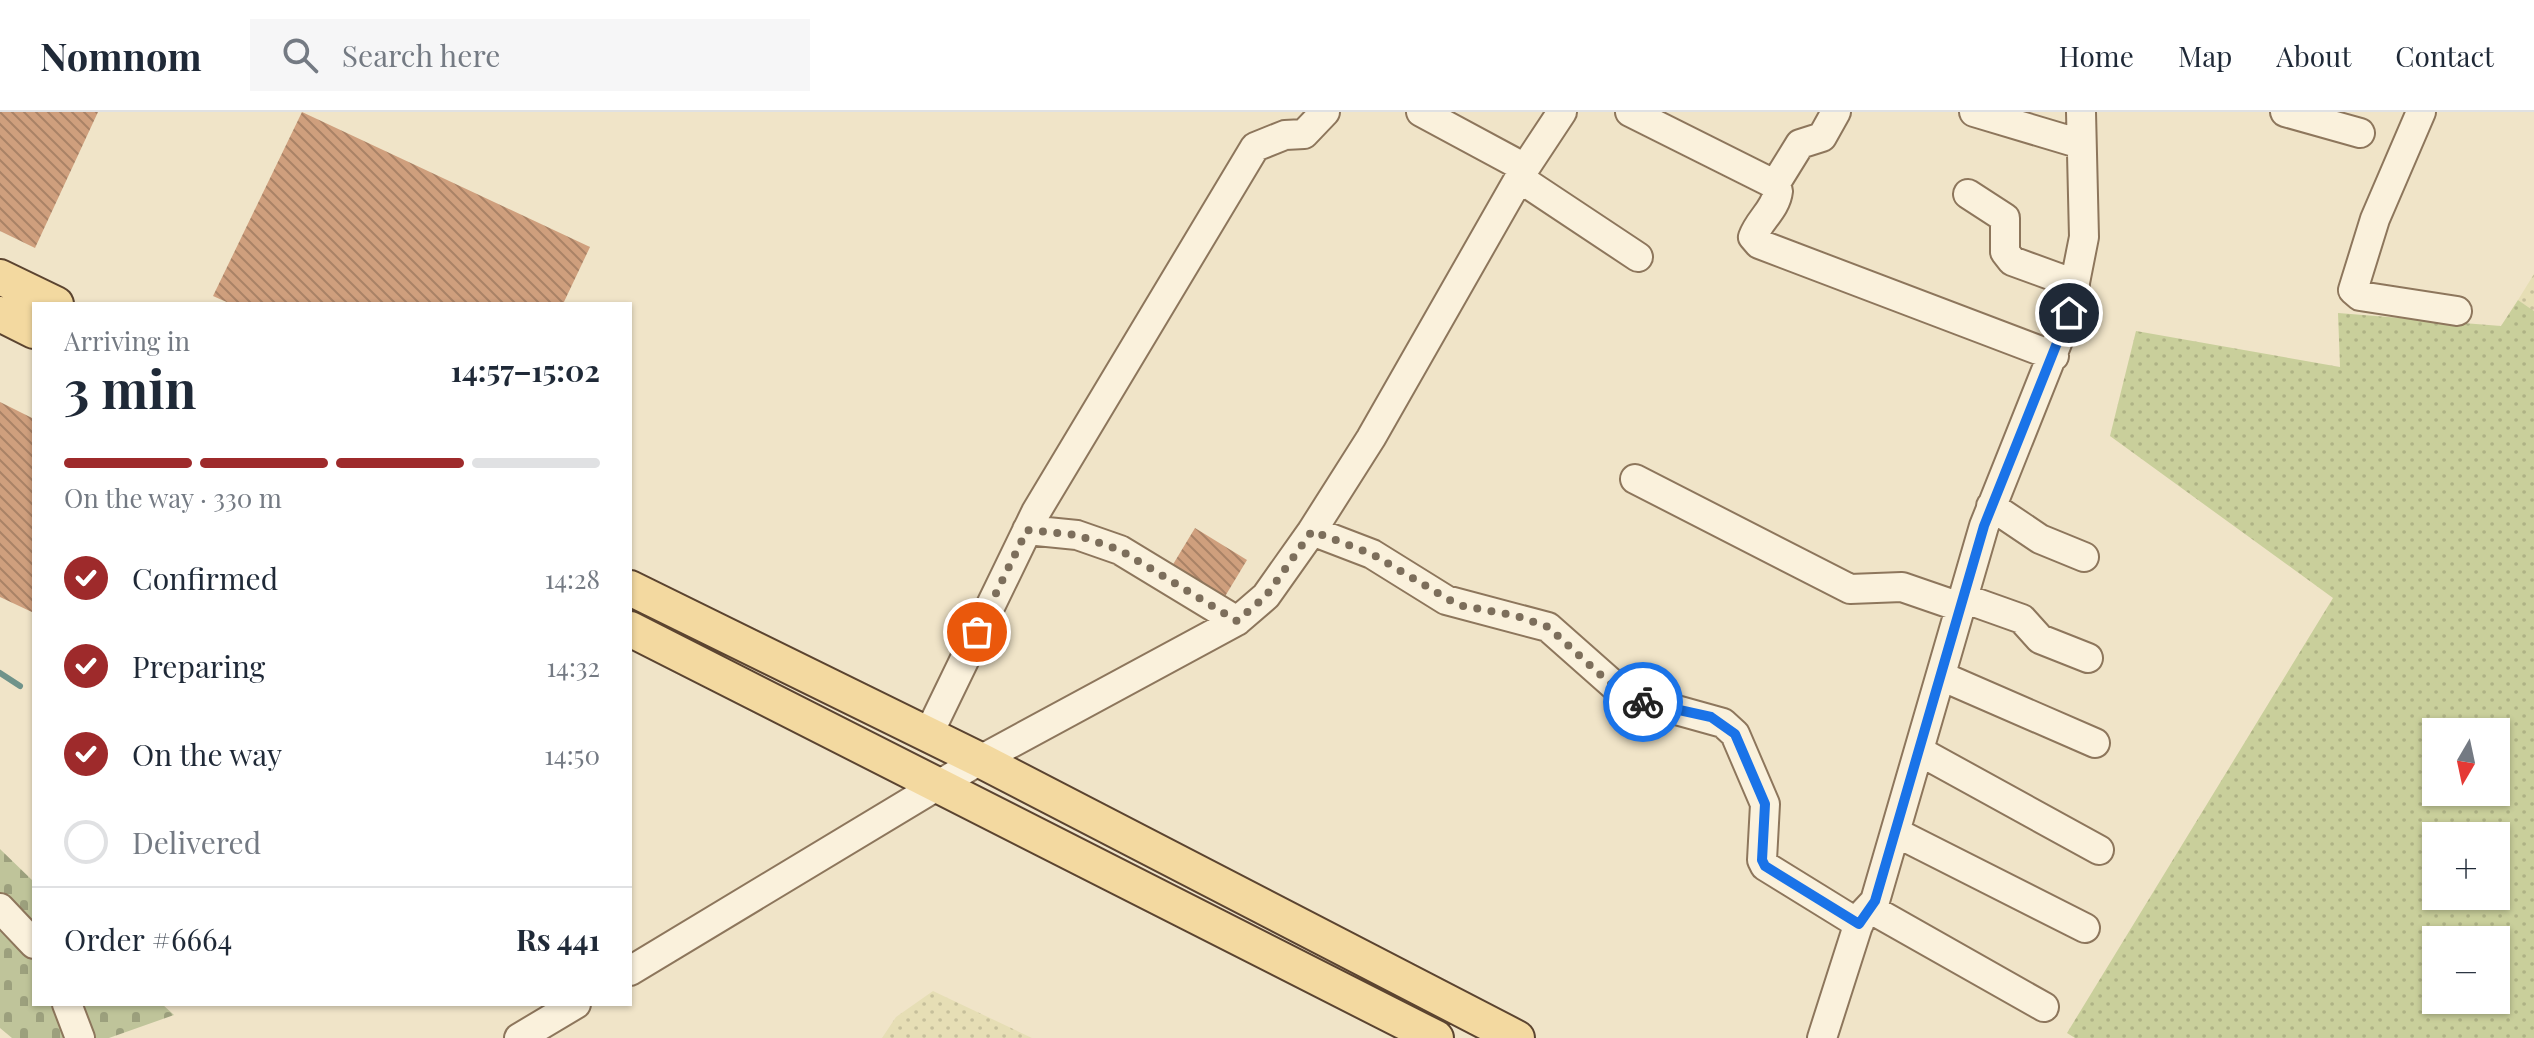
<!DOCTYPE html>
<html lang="en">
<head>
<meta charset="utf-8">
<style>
  body { margin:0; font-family:"Playfair Display",serif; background:#f6f6f7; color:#1f2937; height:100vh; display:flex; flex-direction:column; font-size:30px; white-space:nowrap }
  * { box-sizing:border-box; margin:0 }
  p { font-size:26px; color:#747a83 }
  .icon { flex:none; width:44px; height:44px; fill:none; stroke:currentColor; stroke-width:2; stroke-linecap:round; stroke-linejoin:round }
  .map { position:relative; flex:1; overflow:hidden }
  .panel { position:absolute; left:32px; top:190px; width:600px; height:704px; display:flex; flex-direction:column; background:#fff; border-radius:0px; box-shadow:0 2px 6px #0004 }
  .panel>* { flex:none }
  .needle { width:52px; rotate:189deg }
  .tools { position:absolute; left:2422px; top:606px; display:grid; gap:16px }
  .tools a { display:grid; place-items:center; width:88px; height:88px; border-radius:0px; background:#fff; box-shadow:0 2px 6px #0004; font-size:40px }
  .pin { position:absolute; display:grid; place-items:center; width:68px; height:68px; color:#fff; margin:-34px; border:4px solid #fff; border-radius:50%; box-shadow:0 2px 8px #0007 }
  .courier { position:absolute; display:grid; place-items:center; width:80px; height:80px; margin:-40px; border:6px solid #1a73e8; border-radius:50%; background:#fff; color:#222; box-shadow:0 2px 10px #0007 }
  .summary em { font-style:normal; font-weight:700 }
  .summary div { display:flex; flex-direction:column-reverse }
  .summary { display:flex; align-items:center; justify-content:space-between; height:136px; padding:0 32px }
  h1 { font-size:52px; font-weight:700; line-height:60px }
  .bar { display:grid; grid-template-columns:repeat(4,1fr); gap:12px 8px; align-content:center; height:96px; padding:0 32px }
  .bar i { height:10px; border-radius:6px; background:#e0e1e3 }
  .bar .selected { background:#9e2a2b }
  .bar p { grid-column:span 4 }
  .line { display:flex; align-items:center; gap:20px; padding:0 32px; border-top:2px solid #e0e1e3 }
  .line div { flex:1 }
  ol { padding:0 32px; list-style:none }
  li { display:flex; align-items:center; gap:24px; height:88px }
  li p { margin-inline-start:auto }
  li .icon { padding:8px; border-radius:50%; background:#9e2a2b; color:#fff; stroke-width:4 }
  li:last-child { color:#747a83 }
  li i { width:44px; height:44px; border:4px solid #e0e1e3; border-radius:50% }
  header { display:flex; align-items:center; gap:48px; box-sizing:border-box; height:112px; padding:0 40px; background:#fff; border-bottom:2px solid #e0e1e3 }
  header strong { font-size:38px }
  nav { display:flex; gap:44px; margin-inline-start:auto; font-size:28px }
  .search { width:560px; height:72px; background:#f6f6f7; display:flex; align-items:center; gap:20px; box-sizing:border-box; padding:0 28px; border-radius:0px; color:#747a83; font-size:30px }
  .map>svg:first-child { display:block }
  .farmland { fill:url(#farmland-dots) }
  .grass { fill:url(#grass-dots); fill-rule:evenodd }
  .cemetery { fill:url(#cemetery-stones) }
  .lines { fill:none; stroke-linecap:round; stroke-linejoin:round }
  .stream { stroke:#6f938a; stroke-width:6 }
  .building { fill:url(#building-back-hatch) }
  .minor-casing { stroke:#8d765c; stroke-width:32 }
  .major-casing { stroke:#5b4430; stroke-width:38 }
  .minor { stroke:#faf1dc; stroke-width:28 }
  .major { stroke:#f3d9a0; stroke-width:34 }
  .done { stroke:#7c6e5b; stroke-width:8; stroke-dasharray:0 14.4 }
  .route { stroke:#1a73e8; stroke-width:10 }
</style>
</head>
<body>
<header>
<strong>Nomnom</strong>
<div class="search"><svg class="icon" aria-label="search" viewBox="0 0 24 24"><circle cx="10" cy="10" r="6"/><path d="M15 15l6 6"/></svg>Search here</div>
<nav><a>Home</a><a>Map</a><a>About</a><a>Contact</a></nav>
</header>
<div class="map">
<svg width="2534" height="926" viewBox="0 0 2534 926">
  <defs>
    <pattern id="farmland-dots" width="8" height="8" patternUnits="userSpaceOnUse" patternTransform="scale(2)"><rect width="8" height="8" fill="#e6deb5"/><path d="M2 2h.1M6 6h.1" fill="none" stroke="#c6bf9b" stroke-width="1.8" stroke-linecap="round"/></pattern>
    <pattern id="grass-dots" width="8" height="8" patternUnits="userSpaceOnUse" patternTransform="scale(2)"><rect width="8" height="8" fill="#c9cf9b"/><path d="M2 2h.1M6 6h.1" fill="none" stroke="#aeb285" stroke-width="1.8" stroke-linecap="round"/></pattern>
    <pattern id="cemetery-stones" width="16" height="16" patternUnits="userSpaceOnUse" patternTransform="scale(2)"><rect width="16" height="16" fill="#bfc49a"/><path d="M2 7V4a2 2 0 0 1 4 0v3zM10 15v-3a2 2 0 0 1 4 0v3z" fill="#9ca07d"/></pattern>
    <pattern id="building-back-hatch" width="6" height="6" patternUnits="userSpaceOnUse" patternTransform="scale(2)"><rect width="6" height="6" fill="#cf9f7d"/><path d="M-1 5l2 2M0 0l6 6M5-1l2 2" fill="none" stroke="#a98266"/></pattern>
  </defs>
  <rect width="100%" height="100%" fill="#f0e4c8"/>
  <path class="farmland" d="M2534,162V199L2518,188Z
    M933,879L1032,926H882L896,905Z"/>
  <path class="grass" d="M2518,188L2534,199V926H2075L2067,921L2333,486L2110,324L2136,219L2340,255L2338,201L2501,214ZM2436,620H2496V680H2436ZM2436,724H2496V784H2436ZM2436,828H2496V888H2436Z"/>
  <path class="cemetery" d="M0,737L34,770V892H162L174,903L109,926H12L0,916Z"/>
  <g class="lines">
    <path class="stream" d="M0,561L20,574"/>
  </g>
  <path class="building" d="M0,0H98L35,136L0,119Z
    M302,0L590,135L563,192H231L213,184Z
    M0,290L34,307V501L0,485Z
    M1195,416L1247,448L1221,491L1169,459Z"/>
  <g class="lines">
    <g class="minor-casing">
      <path id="minor" d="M1421,0L1525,56
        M1630,0L1772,71L1778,79C1776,97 1759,108 1753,125L1759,132L2054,244
        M1974,0L2081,32
        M2285,0L2360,21
        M2421,0L2375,107L2353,178L2360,184L2457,199
        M1519,66L1638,145
        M1774,74L1800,32L1822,25L1836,0
        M1968,82L2005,106V140L2012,149L2075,172
        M1635,367L1850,477L1902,475L1960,495
        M1991,394L2040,427L2084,445
        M1027,418L1077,423L1120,438L1237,509
        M1312,419L1372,442L1446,488L1548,515L1626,584L1723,611L1735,622L1765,692L1762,748L1765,754L1859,812
        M1963,486L2022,507L2040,527L2088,546
        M1941,564L2095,631
        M928,623L1036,400L1255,35L1285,23L1304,22L1325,0
        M1919,639L2099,738
        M1895,720L2085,816
        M0,796L34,832
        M1869,796L2044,895
        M630,859L980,648L1237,509L1266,484L1312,419L1371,326L1525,56L1562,0
        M67,892L80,926
        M519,926L576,892
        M1822,926L1861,804L1875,789L1984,414L2069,201L2084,125L2081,0"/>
    </g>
    <g class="major-casing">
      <path id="major" d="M0,165L56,192
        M0,202L34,219
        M630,476L980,648L1517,926
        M630,517L1436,926"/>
    </g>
    <use href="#minor" class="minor"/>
    <use href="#major" class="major"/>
  </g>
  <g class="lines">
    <path class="done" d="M977,520L1027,418L1077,423L1120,438L1237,509L1266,484L1312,419L1372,442L1458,493L1517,504L1548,515L1615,576L1643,590"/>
    <path class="route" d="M1643,590L1711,605L1735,622L1765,692L1762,748L1765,754L1859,812L1875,789L1984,414L2069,201"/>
  </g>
</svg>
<div class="tools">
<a><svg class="needle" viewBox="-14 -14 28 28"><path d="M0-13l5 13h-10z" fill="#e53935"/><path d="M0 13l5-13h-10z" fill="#747a83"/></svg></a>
<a>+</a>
<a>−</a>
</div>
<div class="pin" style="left:977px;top:520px;background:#ea580c"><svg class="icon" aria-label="bag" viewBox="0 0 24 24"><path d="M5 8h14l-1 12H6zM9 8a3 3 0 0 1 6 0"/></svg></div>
<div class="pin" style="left:2069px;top:201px;background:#1f2937"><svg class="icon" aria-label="home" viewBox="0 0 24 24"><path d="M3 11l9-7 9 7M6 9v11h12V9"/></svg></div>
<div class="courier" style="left:1643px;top:590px"><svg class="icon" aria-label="bike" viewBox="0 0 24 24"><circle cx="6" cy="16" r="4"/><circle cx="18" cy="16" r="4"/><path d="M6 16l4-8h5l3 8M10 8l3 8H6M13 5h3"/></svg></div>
<section class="panel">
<div class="summary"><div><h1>3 min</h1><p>Arriving in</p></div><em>14:57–15:02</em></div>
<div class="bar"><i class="selected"></i><i class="selected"></i><i class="selected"></i><i></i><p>On the way · 330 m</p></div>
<ol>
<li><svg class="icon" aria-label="check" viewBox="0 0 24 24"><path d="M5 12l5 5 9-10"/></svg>Confirmed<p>14:28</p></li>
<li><svg class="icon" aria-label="check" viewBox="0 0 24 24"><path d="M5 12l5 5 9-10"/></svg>Preparing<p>14:32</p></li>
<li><svg class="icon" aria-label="check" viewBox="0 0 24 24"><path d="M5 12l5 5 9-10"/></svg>On the way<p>14:50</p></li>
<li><i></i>Delivered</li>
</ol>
<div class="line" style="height:104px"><div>Order #6664</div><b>Rs 441</b></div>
</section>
</div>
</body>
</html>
